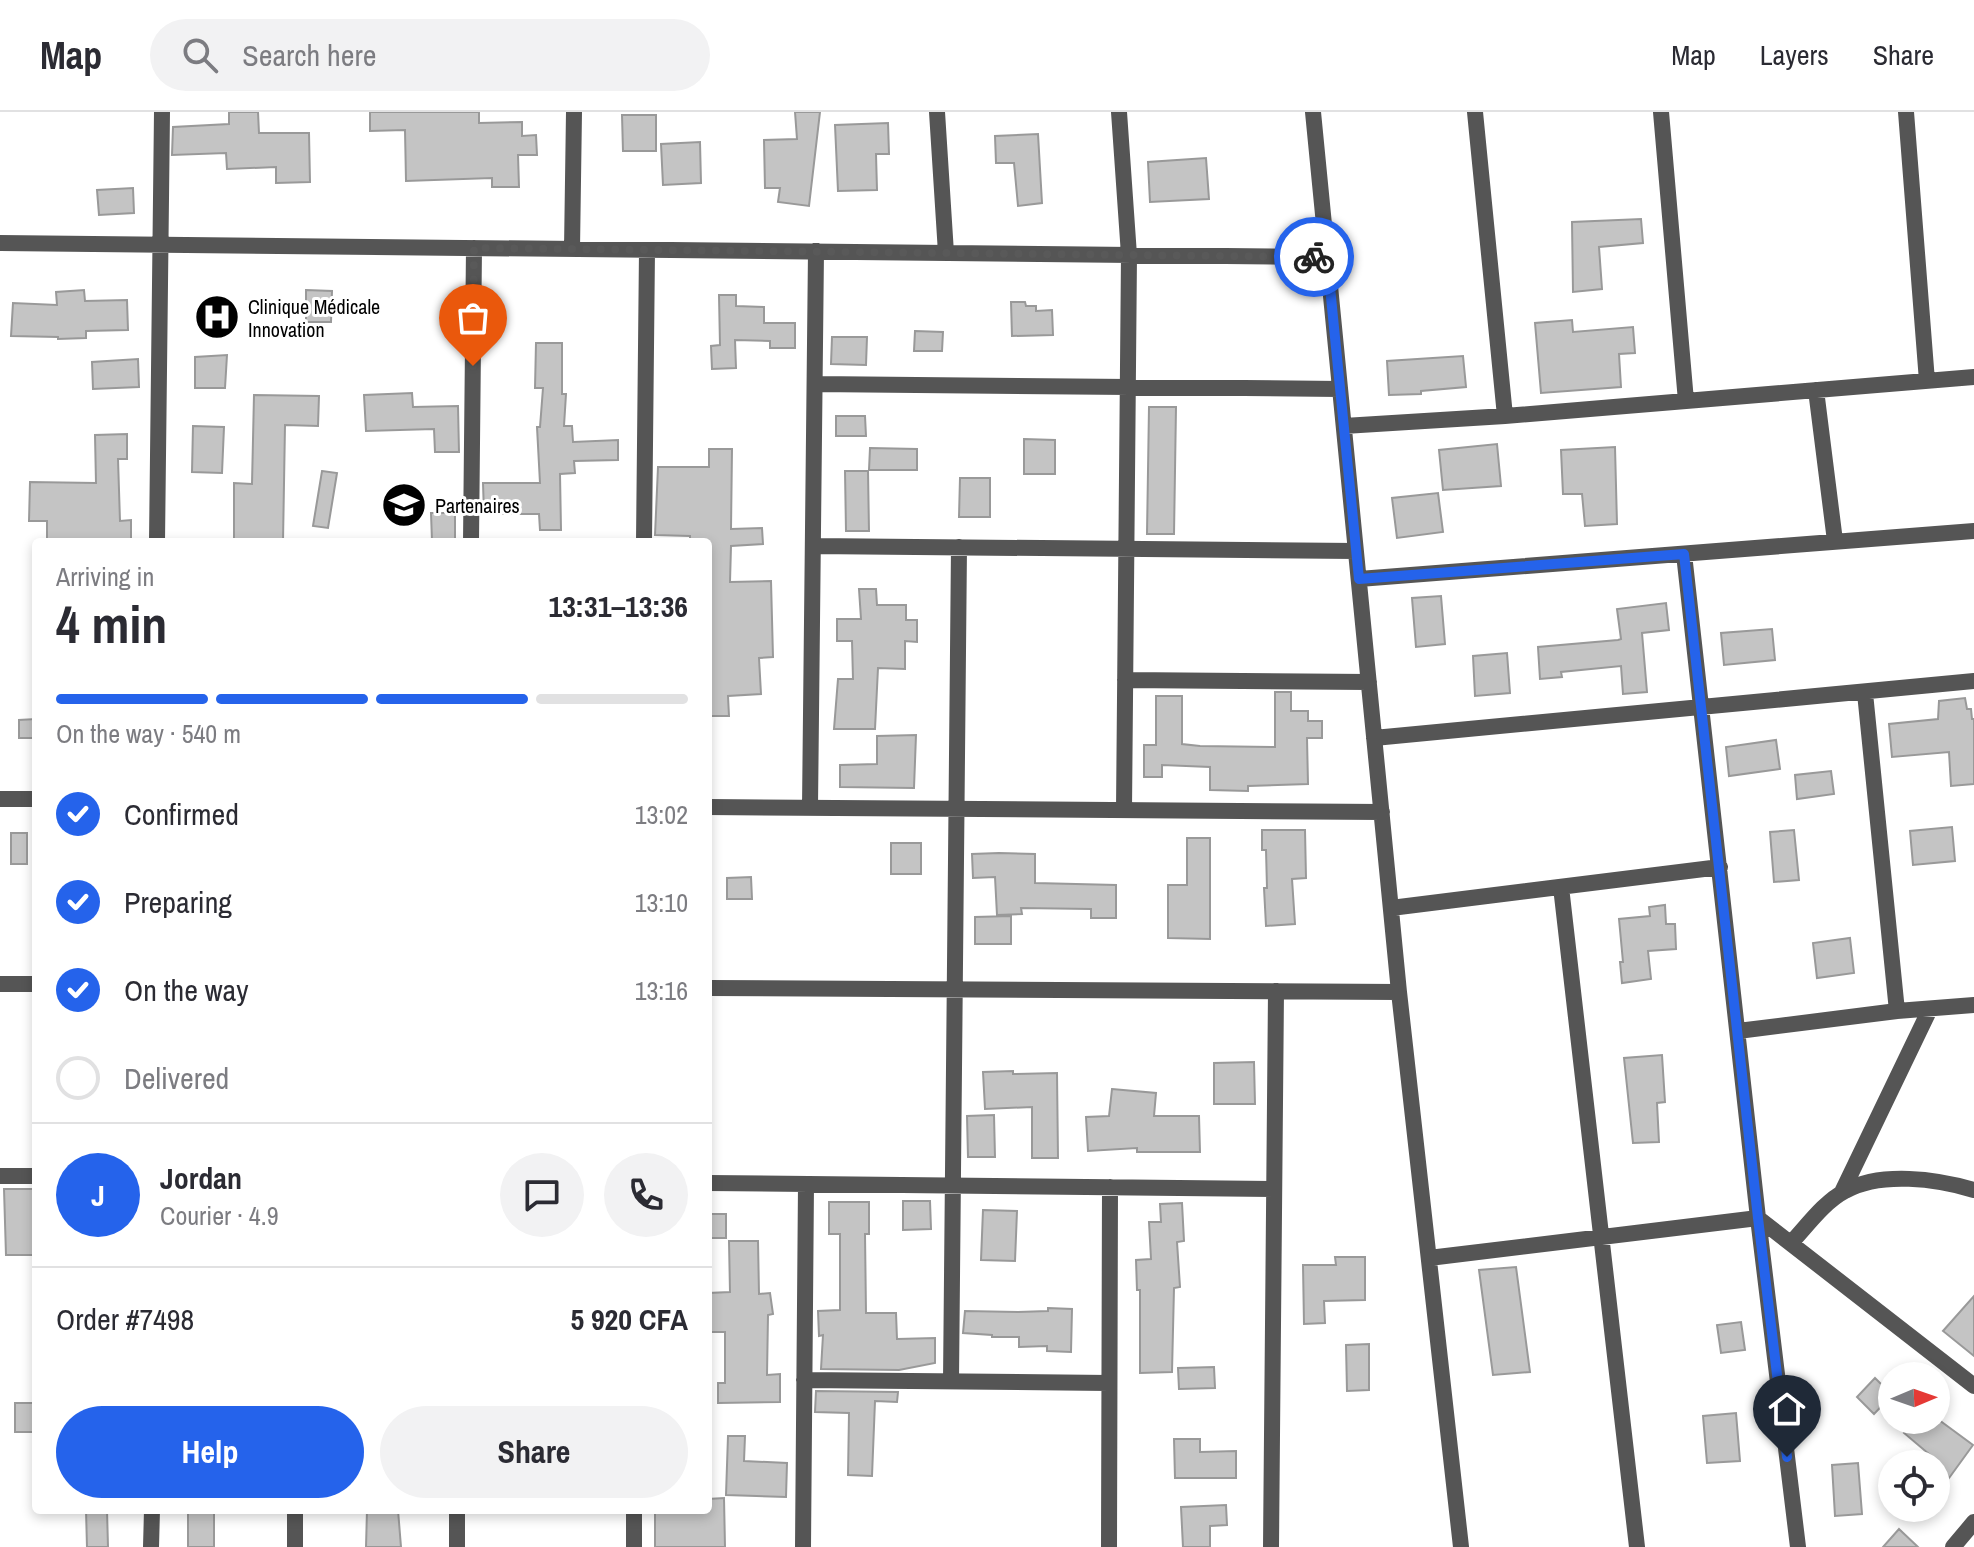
<!DOCTYPE html>
<html lang="en">
<head>
<meta charset="utf-8">
<style>
  body { margin:0; font-family:"Archivo Narrow",sans-serif; background:#f2f2f3; color:#2b2b33; height:100vh; display:flex; flex-direction:column; font-size:30px; white-space:nowrap }
  * { box-sizing:border-box; margin:0 }
  p { font-size:26px; color:#7c7c81 }
  .icon { flex:none; width:44px; height:44px; fill:none; stroke:currentColor; stroke-width:2; stroke-linecap:round; stroke-linejoin:round }
  .map { position:relative; flex:1; overflow:hidden }
  .sheet { position:absolute; left:32px; top:426px; width:680px; height:976px; display:flex; flex-direction:column; background:#fff; border-radius:8px; box-shadow:0 4px 12px #0003 }
  .sheet>* { flex:none }
  .needle { width:52px; rotate:88deg }
  .buttons { position:absolute; left:1878px; top:1250px; display:grid; gap:16px }
  .buttons a { display:grid; place-items:center; width:72px; height:72px; border-radius:50%; background:#fff; box-shadow:0 4px 12px #0003; font-size:40px }
  .pin { position:absolute; display:grid; place-items:center; width:68px; height:68px; color:#fff; margin:-82px -34px; border-radius:50% 50% 50% 0; rotate:-45deg; box-shadow:0 0 8px #0007 }
  .pin .icon { rotate:45deg }
  .courier { position:absolute; display:grid; place-items:center; width:80px; height:80px; margin:-40px; border:6px solid #2563eb; border-radius:50%; background:#fff; color:#222; box-shadow:0 2px 10px #0007 }
  .headline em { font-style:normal; font-weight:700 }
  .headline div { display:flex; flex-direction:column-reverse }
  .headline { display:flex; align-items:center; justify-content:space-between; height:136px; padding:0 24px }
  h1 { font-size:52px; font-weight:700; line-height:60px }
  .bar { display:grid; grid-template-columns:repeat(4,1fr); gap:12px 8px; align-content:center; height:96px; padding:0 24px }
  .bar i { height:10px; border-radius:6px; background:#e1e1e2 }
  .bar .active { background:#2563eb }
  .bar p { grid-column:span 4 }
  .line { display:flex; align-items:center; gap:20px; padding:0 24px; border-top:2px solid #e1e1e2 }
  .line div { flex:1 }
  .round { display:grid; place-items:center; flex:none; width:84px; height:84px; border-radius:42px; background:#f2f2f3 }
  ol { padding:0 24px; list-style:none }
  li { display:flex; align-items:center; gap:24px; height:88px }
  li p { margin-inline-start:auto }
  li .icon { padding:8px; border-radius:50%; background:#2563eb; color:#fff; stroke-width:4 }
  li:last-child { color:#7c7c81 }
  li i { width:44px; height:44px; border:4px solid #e1e1e2; border-radius:50% }
  .primary-button { display:flex; gap:16px; margin-top:auto; padding:16px 24px }
  .primary-button a { flex:1; height:92px; border-radius:48px; background:#2563eb; color:#fff; font-size:32px; font-weight:700; line-height:92px; text-align:center }
  .primary-button a+a { background:#f2f2f3; color:#2b2b33 }
  header { display:flex; align-items:center; gap:48px; box-sizing:border-box; height:112px; padding:0 40px; background:#fff; border-bottom:2px solid #e1e1e2 }
  header strong { font-size:38px }
  nav { display:flex; gap:44px; margin-inline-start:auto; font-size:28px }
  .search { width:560px; height:72px; background:#f2f2f3; display:flex; align-items:center; gap:20px; box-sizing:border-box; padding:0 28px; border-radius:44px; color:#7c7c81; font-size:30px }
  .map>svg:first-child { display:block }
  .building { fill:#c4c4c4; stroke:#999; stroke-width:2 }
  .lines { fill:none; stroke-linecap:round; stroke-linejoin:round }
  .minor { stroke:#555; stroke-width:16 }
  .done { stroke:#595959; stroke-width:8; stroke-dasharray:0 14.4 }
  .route { stroke:#2563eb; stroke-width:10 }
  .labels { text-anchor:middle; dominant-baseline:central; stroke-width:6; stroke-linejoin:round; paint-order:stroke }
  .poi-label { font-size:20px; fill:#000; stroke:#fff; text-anchor:start }
</style>
</head>
<body>
<header>
<strong>Map</strong>
<div class="search"><svg class="icon" aria-label="search" viewBox="0 0 24 24"><circle cx="10" cy="10" r="6"/><path d="M15 15l6 6"/></svg>Search here</div>
<nav><a>Map</a><a>Layers</a><a>Share</a></nav>
</header>
<div class="map">
<svg width="1974" height="1435" viewBox="0 0 1974 1435">
  <rect width="100%" height="100%" fill="#fff"/>
  <path class="building" d="M229,0H258L259,21H309L310,70L276,71V55L227,57L226,41L172,43L173,15L229,12Z
    M370,0H479V11L522,10V24L536,23L537,43H518L519,75H492V66L406,69L405,18L370,19Z
    M795,0H820L809,94L778,90L780,76H765L764,28L797,27Z
    M622,3H656V39H623Z
    M888,11L889,42H876L877,78L838,79L835,13Z
    M1038,22L1042,91L1018,94L1014,51H996L995,24Z
    M700,30L701,71L663,73L661,32Z
    M1206,46L1209,87L1150,90L1148,50Z
    M133,76L134,101L99,103L97,78Z
    M1641,107L1643,131L1599,135L1602,177L1573,180L1572,110Z
    M84,178L85,189L127,188L128,218L86,219V226L58,227V225L11,224L13,191L57,193L56,180Z
    M306,178L332,179L331,210H306Z
    M719,183H736V194L764,195V211H795V236H770V229L735,228L736,256L712,257L711,234L720,233Z
    M1011,190H1025L1026,194H1036V199L1052,198L1053,223L1012,224Z
    M1572,208L1573,220L1633,215L1635,241L1619,242L1621,275L1541,281L1535,211Z
    M915,219L943,220L942,239H914Z
    M832,225H867L866,253L831,252Z
    M536,231H562V282H566L564,314H572L573,330L618,328V348L574,349L575,361L560,362L561,418H540L539,402H484L483,371H540L537,315H540L543,276H535Z
    M227,243L225,276H195V245Z
    M1463,244L1466,275L1421,279V282L1389,283L1387,249Z
    M138,247L139,275L93,277L92,250Z
    M412,281L413,295L458,294L459,340H435L434,317L366,319L364,283Z
    M254,283L319,284L318,314L285,313L283,430H234V371L252,372Z
    M1149,295H1176L1174,422H1147Z
    M836,304H865L866,324H836Z
    M193,314L224,315L222,361L192,360Z
    M127,322V347H118L120,409L131,408V430H47V409H29L30,370L96,371L95,323Z
    M1024,327L1055,328V362H1024Z
    M1497,332L1501,374L1443,378L1439,338Z
    M1615,335L1617,412L1585,414L1582,382H1563L1561,338Z
    M870,336L917,337V358H869Z
    M709,337H732L731,417L762,416L763,432L731,434L730,470L771,469L773,545L759,546L761,582L728,584L729,604H708V430H690V424L655,423L658,355H709Z
    M322,359L337,361L328,416L313,414Z
    M845,359H868L869,419H846Z
    M960,366H990V405H959Z
    M1438,381L1443,420L1397,426L1392,386Z
    M431,401H455V429H432Z
    M859,477H876L877,493H906V508H917V530L905,529V557L878,556L875,617H834L838,567H853L852,529H837V507H861Z
    M1441,484L1445,532L1416,535L1412,486Z
    M1666,491L1669,518L1642,521L1647,580L1623,582L1621,554L1561,560L1562,565L1540,567L1538,535L1618,528L1621,527L1617,497Z
    M1772,517L1775,548L1724,553L1721,521Z
    M1507,541L1510,581L1475,584L1473,544Z
    M1275,580H1291V599H1308V609H1322V626H1307L1308,672L1248,674V679L1210,678V655L1162,653V665H1144V633H1156V584H1182V632L1200,634L1275,635Z
    M1965,586L1967,597H1971L1972,607H1974V672L1951,674L1949,640L1892,645L1889,612L1938,607L1939,589Z
    M36,607V626H19V608Z
    M916,623L914,676L840,675V653L877,652V624Z
    M1776,628L1780,657L1729,664L1726,635Z
    M1831,659L1834,682L1797,687L1795,663Z
    M1952,715L1955,749L1913,753L1910,719Z
    M1262,718H1305L1306,766L1292,767L1295,812L1266,814L1264,776H1267L1266,738H1262Z
    M1794,718L1799,768L1774,770L1770,720Z
    M11,721H27V752H11Z
    M1187,726H1210V827L1168,826V773H1187Z
    M891,731H921V762H891Z
    M999,741L1035,742V771L1116,773V806H1091V797L1021,796L1022,802L997,803L995,765L973,766L972,742Z
    M751,765L752,787H727V766Z
    M1665,793L1666,812H1675L1676,837L1648,839L1651,867L1622,871L1620,850H1623L1619,807L1650,804L1649,795Z
    M1011,804V832H975V805Z
    M1850,826L1854,861L1817,866L1813,831Z
    M1662,943L1665,990L1657,991L1659,1030L1633,1031L1624,946Z
    M1254,950L1255,992H1214V951Z
    M1013,959V962L1057,961L1058,1046H1032V995L985,997L983,960Z
    M1112,977L1156,981L1154,1004H1199L1200,1040H1137V1036L1088,1039L1086,1005L1109,1004Z
    M994,1003L995,1045H968L967,1004Z
    M4,1077H36V1143H6Z
    M903,1089H930L931,1117L903,1118Z
    M829,1090H869V1122H865L866,1201H896L897,1227L935,1226V1251L899,1258L821,1257L823,1223L819,1224L818,1199L840,1198V1122H829Z
    M1182,1091L1184,1129L1177,1130L1180,1175L1174,1176L1172,1260L1140,1261V1178H1137L1136,1148L1151,1147L1149,1110H1161L1160,1092Z
    M983,1098L1017,1099L1015,1149L981,1148Z
    M708,1102H726V1126H708Z
    M729,1129H758L759,1182L770,1181L773,1202L768,1203L767,1263L780,1262V1290L718,1291V1271H725V1220H708V1181L730,1180Z
    M1335,1145H1365V1188L1324,1189L1325,1211L1304,1212L1303,1153H1336Z
    M1516,1155L1530,1260L1493,1263L1479,1158Z
    M1974,1184V1244L1943,1219Z
    M1048,1196L1072,1197L1071,1240L1047,1239V1234L1019,1235V1225H992V1223L963,1221L965,1199L1018,1200L1048,1199Z
    M1741,1210L1745,1238L1721,1241L1717,1213Z
    M1369,1232V1278L1347,1279L1346,1233Z
    M1214,1255L1215,1276L1179,1277L1178,1256Z
    M1875,1266L1892,1283L1874,1302L1857,1285Z
    M816,1279L898,1280L897,1290L875,1289L872,1364L848,1363L849,1301L815,1300Z
    M15,1291H36V1320H15Z
    M1736,1301L1740,1349L1707,1351L1703,1304Z
    M1915,1308H1939L1973,1333L1936,1384V1348L1904,1321Z
    M728,1324H745L744,1349L787,1351L786,1385L726,1383Z
    M1174,1327H1200V1340L1236,1339V1366H1175Z
    M1858,1351L1862,1402L1835,1404L1832,1353Z
    M724,1386L725,1435H655V1398H708V1387Z
    M1226,1393L1227,1413L1210,1414V1435H1183L1181,1395Z
    M86,1398H107L108,1435H87Z
    M188,1398H214V1435H188Z
    M367,1398H398L401,1435H366Z
    M1899,1417L1918,1435H1883Z"/>
  <g class="lines">
    <path class="minor" d="M937,0L946,141
      M1119,0L1129,143L1124,698
      M1313,0L1399,880L1461,1435
      M1475,0L1505,304
      M1661,0L1686,289
      M1906,0L1927,269
      M0,131L1327,145
      M572,137L574,0
      M815,272L1340,277
      M1816,278L1835,429
      M1344,314L1505,304L1974,265
      M157,430L162,0
      M471,430L474,136
      M644,430L647,138
      M813,434L1356,439
      M1684,442L1758,1106L1798,1435
      M1359,467L1974,419
      M1125,568L1369,570
      M1865,581L1897,899
      M1374,626L1974,569
      M0,687H36
      M708,695L1382,700
      M810,695L816,139
      M1561,775L1637,1435
      M1391,796L1720,755
      M0,872H36
      M708,876L1399,880
      M1738,919L1897,899L1974,893
      M0,1064H36
      M708,1071L1274,1077
      M1842,1080L1930,897
      M1791,1131C1807,1114 1824,1090 1845,1079C1881,1059 1937,1067 1974,1078
      M1429,1146L1758,1106L1974,1274
      M804,1268L1109,1271
      M951,1269L959,435
      M151,1435L152,1398
      M295,1435V1398
      M457,1435V1398
      M634,1435V1398
      M803,1435L806,1072
      M1109,1435L1110,1075
      M1271,1435L1276,879
      M1953,1435L1974,1410"/>
  </g>
  <g class="lines">
    <path class="done" d="M473,254L474,136L1314,145"/>
    <path class="route" d="M1314,145H1327L1359,467L1684,442L1758,1106L1787,1345"/>
  </g>
  <defs>
    <g id="hospital-disc" transform="scale(2.3)"><circle r="9.5" fill="#000" stroke="#fff"/><path d="M-5-5h3v3.5h4V-5h3V5h-3V1.5h-4V5h-3Z" fill="#fff"/></g>
    <g id="school-disc" transform="scale(2.3)"><circle r="9.5" fill="#000" stroke="#fff"/><path d="M0-5L7-2L0 1L-7-2ZM-4 1L0 2.5L4 1V4Q0 6-4 4Z" fill="#fff"/></g>
  </defs>
  <g fill-rule="evenodd">
    <use href="#hospital-disc" x="217" y="205"/>
    <use href="#school-disc" x="404" y="393"/>
  </g>
  <g class="labels">
    <g class="poi-label">
      <text x="248" y="194">Clinique Médicale<tspan x="248" dy="23">Innovation</tspan></text>
      <text x="435" y="393">Partenaires</text>
    </g>
  </g>
</svg>
<div class="buttons">
<a><svg class="needle" viewBox="-14 -14 28 28"><path d="M0-13l5 13h-10z" fill="#e53935"/><path d="M0 13l5-13h-10z" fill="#7c7c81"/></svg></a>
<a><svg class="icon" aria-label="locate" viewBox="0 0 24 24"><circle cx="12" cy="12" r="6"/><path d="M12 2v4M12 18v4M2 12h4M18 12h4"/></svg></a>
</div>
<div class="pin" style="left:473px;top:254px;background:#ea580c"><svg class="icon" aria-label="bag" viewBox="0 0 24 24"><path d="M5 8h14l-1 12H6zM9 8a3 3 0 0 1 6 0"/></svg></div>
<div class="pin" style="left:1787px;top:1345px;background:#1f2937"><svg class="icon" aria-label="home" viewBox="0 0 24 24"><path d="M3 11l9-7 9 7M6 9v11h12V9"/></svg></div>
<div class="courier" style="left:1314px;top:145px"><svg class="icon" aria-label="bike" viewBox="0 0 24 24"><circle cx="6" cy="16" r="4"/><circle cx="18" cy="16" r="4"/><path d="M6 16l4-8h5l3 8M10 8l3 8H6M13 5h3"/></svg></div>
<section class="sheet">
<div class="headline"><div><h1>4 min</h1><p>Arriving in</p></div><em>13:31–13:36</em></div>
<div class="bar"><i class="active"></i><i class="active"></i><i class="active"></i><i></i><p>On the way · 540 m</p></div>
<ol>
<li><svg class="icon" aria-label="check" viewBox="0 0 24 24"><path d="M5 12l5 5 9-10"/></svg>Confirmed<p>13:02</p></li>
<li><svg class="icon" aria-label="check" viewBox="0 0 24 24"><path d="M5 12l5 5 9-10"/></svg>Preparing<p>13:10</p></li>
<li><svg class="icon" aria-label="check" viewBox="0 0 24 24"><path d="M5 12l5 5 9-10"/></svg>On the way<p>13:16</p></li>
<li><i></i>Delivered</li>
</ol>
<div class="line" style="height:144px"><b class="round" style="background:#2563eb;color:#fff">J</b><div><b>Jordan</b><p>Courier · 4.9</p></div><a class="round"><svg class="icon" aria-label="chat" viewBox="0 0 24 24"><path d="M4 5h16v11H9l-5 4z"/></svg></a><a class="round"><svg class="icon" aria-label="phone" viewBox="0 0 24 24"><path d="M5 4h4l2 5-3 2q2 4 5 5l2-3 5 2v4C11 20 4 13 5 4z"/></svg></a></div>
<div class="line" style="height:104px"><div>Order #7498</div><b>5 920 CFA</b></div>
<div class="primary-button"><a>Help</a><a>Share</a></div>
</section>
</div>
</body>
</html>
